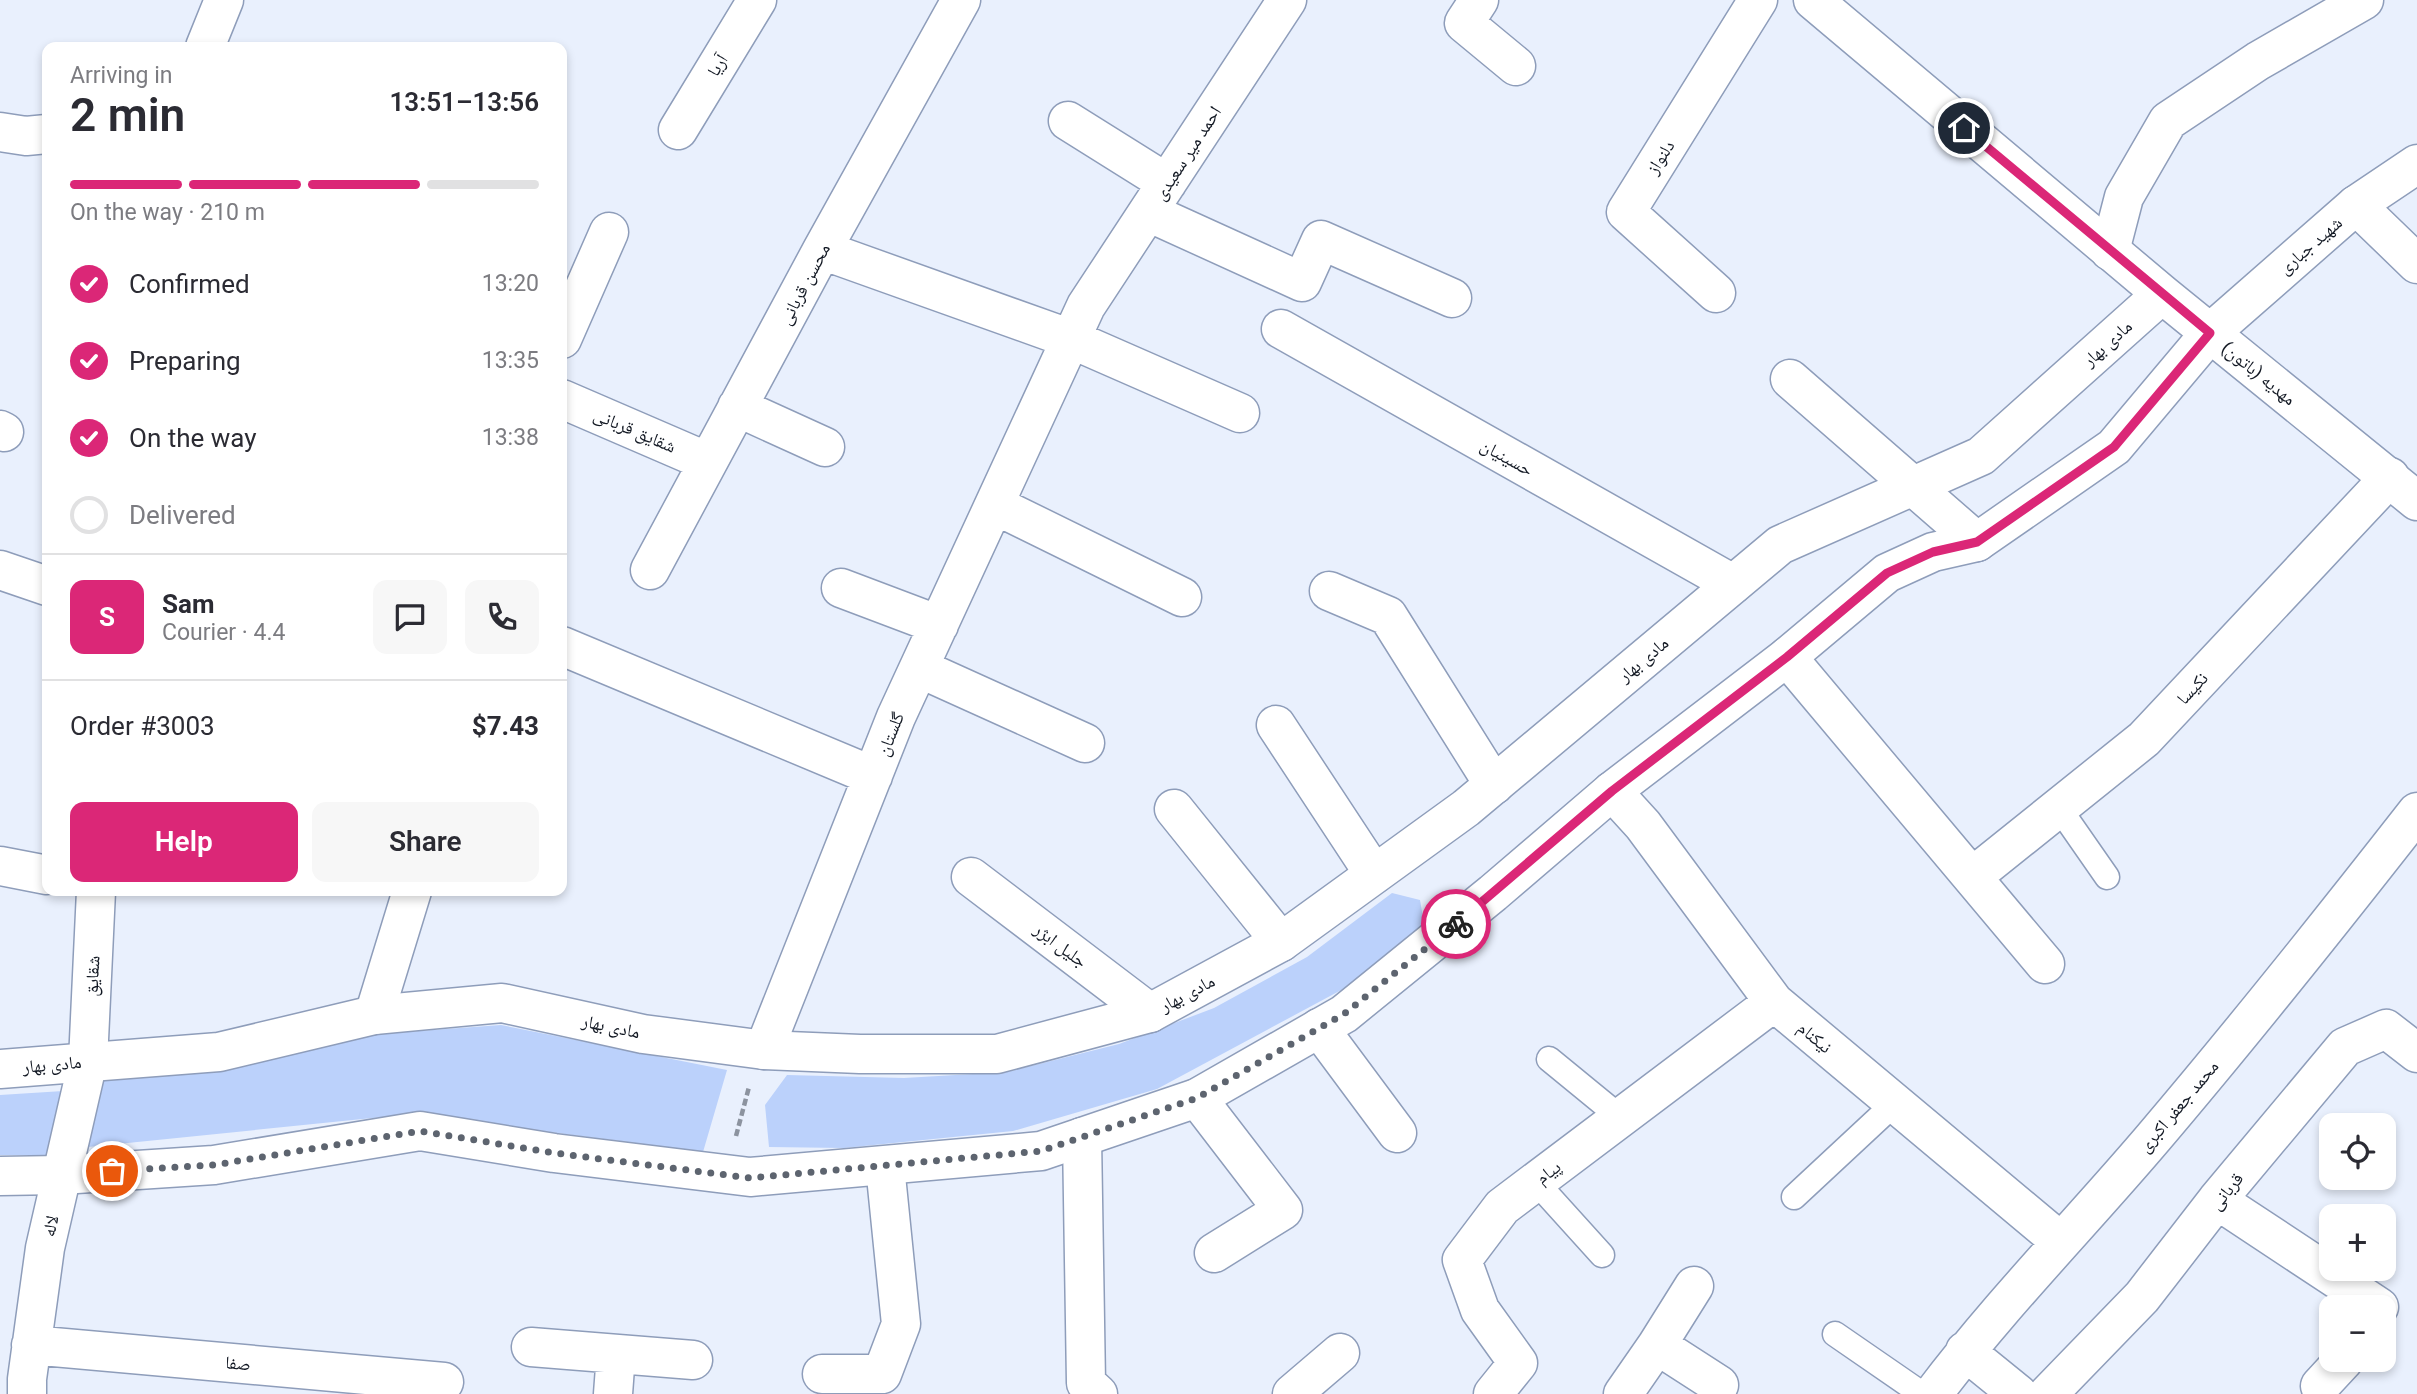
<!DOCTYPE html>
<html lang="en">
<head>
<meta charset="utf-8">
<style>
  body { margin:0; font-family:Roboto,"Noto Naskh Arabic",sans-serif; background:#f7f7f7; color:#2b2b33; height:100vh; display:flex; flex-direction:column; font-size:26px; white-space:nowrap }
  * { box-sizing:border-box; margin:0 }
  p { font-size:23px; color:#7c7c81 }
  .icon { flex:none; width:38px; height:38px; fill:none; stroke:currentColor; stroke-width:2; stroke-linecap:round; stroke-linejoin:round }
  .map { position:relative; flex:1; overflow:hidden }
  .side { position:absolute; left:42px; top:42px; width:525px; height:854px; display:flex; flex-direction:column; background:#fff; border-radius:14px; box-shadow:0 4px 10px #0003 }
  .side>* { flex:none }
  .tools { position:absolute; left:2319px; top:1113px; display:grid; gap:14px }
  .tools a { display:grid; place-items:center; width:77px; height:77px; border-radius:14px; background:#fff; box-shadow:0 4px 10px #0003; font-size:35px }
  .pin { position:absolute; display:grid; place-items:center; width:60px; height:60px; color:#fff; margin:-30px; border:4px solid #fff; border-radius:50%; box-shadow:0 2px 7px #0007 }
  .courier { position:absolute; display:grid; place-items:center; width:70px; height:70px; margin:-35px; border:5px solid #db2777; border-radius:50%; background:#fff; color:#222; box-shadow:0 2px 9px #0007 }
  .summary em { font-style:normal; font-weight:600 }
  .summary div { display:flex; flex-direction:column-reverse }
  .summary { display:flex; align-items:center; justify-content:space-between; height:119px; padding:0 28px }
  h1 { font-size:46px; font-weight:600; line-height:52px }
  .bar { display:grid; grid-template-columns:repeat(4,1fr); gap:10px 7px; align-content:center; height:84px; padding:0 28px }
  .bar i { height:9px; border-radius:5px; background:#e1e1e2 }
  .bar .active { background:#db2777 }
  .bar p { grid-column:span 4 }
  .line { display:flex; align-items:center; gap:18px; padding:0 28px; border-top:2px solid #e1e1e2 }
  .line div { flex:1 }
  .round { display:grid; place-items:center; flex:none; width:74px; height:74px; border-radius:14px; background:#f7f7f7 }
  ol { padding:0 28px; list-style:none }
  li { display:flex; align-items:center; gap:21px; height:77px }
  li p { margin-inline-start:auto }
  li .icon { padding:7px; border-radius:50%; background:#db2777; color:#fff; stroke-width:4 }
  li:last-child { color:#7c7c81 }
  li i { width:38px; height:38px; border:4px solid #e1e1e2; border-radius:50% }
  .cta { display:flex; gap:14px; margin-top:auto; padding:14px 28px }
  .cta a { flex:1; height:80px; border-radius:14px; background:#db2777; color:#fff; font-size:28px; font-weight:600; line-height:80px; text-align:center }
  .cta a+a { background:#f7f7f7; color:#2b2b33 }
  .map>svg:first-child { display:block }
  .green { fill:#bbd1fb }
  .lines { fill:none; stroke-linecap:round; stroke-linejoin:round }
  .service-casing { stroke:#8e9dba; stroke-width:27 }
  .minor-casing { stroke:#8e9dba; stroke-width:41 }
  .tertiary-casing { stroke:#8e9dba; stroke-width:41 }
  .path { stroke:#8c939f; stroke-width:4.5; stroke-dasharray:7 3.5; stroke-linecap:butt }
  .service { stroke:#fff; stroke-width:24 }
  .minor { stroke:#fff; stroke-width:38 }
  .tertiary { stroke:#fff; stroke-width:38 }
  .done { stroke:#5d646f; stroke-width:7; stroke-dasharray:0 12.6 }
  .route { stroke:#db2777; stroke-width:9 }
  .labels { text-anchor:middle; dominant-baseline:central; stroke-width:7; stroke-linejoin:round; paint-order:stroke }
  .street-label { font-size:18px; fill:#121823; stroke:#fff }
</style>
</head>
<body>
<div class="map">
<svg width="2417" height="1394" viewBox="0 0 2417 1394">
  <rect width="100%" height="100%" fill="#e9f0fd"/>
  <path class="green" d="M1392,893L1420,900L1428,946L1345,988L1157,1089L1013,1131L844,1148L769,1147L765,1105L787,1075L904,1078L1007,1072L1119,1044L1214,1008L1307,957Z
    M501,1025L727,1070L703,1152L412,1114L88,1147L100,1078L220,1070L377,1034Z
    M63,1091L48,1155H0V1095Z"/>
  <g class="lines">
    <g class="service-casing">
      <path id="service" d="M2059,808L2107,877
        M1549,1059L1621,1118
        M1536,1182L1602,1255
        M1794,1197L1895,1103
        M1835,1334L1922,1394"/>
    </g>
    <g class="minor-casing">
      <path id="minor" d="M1479,0L1464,23L1516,66
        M205,47L224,0
        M1068,121L1167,183
        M678,130L757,0
        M0,132L26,136L47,134
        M2356,205L2417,264
        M1148,212L1302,282L1321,240L1452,298
        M822,250L1071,339L1240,413
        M2110,251L2124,197L2168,121L2258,61L2364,0
        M1716,293L1626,212L1758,0
        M1281,329L1733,584
        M562,339L609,232
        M1790,379L1977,542
        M562,399L708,462
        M737,407L825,447
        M0,430L4,432
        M995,505L1182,597
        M0,570L47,586
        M650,570L822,250L961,0
        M841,588L939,625
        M1329,591L1388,616L1494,785
        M562,646L873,776
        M1787,657L2045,964
        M919,668L1085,743
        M1276,725L1374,874
        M1612,791L1643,825L1774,1002L2061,1242
        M1174,809L1281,942
        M0,866L47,875
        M971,877L1150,1013
        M1972,877L2144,739L2390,477
        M374,1015L412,891
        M1319,1028L1397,1133
        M764,1050L896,717L1086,306L1287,0
        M1197,1098L1283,1210L1214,1253
        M1082,1137L1086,1383L1098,1394
        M2217,1200L2379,1307
        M1694,1286L1657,1345L1719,1385
        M31,1345L444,1382
        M531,1347L693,1360
        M1965,1351L2018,1394
        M822,1374H882L901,1324L885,1166
        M2320,1386L2344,1360
        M27,1394V1379L45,1248L88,1061L96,891
        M613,1394L616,1354
        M1292,1394L1340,1353
        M1493,1394L1518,1363L1480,1310L1462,1260L1502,1207L1774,1002
        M1623,1394L1657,1345
        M1933,1394C2001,1304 2081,1223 2154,1137C2244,1031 2331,922 2417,812
        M2048,1394L2142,1297L2217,1200L2345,1047L2386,1029L2417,1053"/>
    </g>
    <g class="tertiary-casing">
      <path id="tertiary" d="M1813,0L2162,294L2417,501
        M0,1069L219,1052L374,1015L502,1003L643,1034L764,1050L860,1054H997L1150,1013L1281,942L1466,808L1780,545L1981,456L2162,294
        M0,1176L61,1175L214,1165L420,1131L554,1153L750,1177L1041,1151L1197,1098L1344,1014L1493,893L1612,791L1787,657L1887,573L1933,552L1977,542L2114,447L2210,333L2356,205L2417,164"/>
    </g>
    <path class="path" d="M736,1136L749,1087"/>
    <use href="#service" class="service"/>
    <use href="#minor" class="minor"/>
    <use href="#tertiary" class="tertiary"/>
  </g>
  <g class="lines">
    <path class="done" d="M112,1171L214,1165L420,1131L554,1153L750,1178L1041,1151L1197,1098L1344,1014L1456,924"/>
    <path class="route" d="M1456,924L1612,791L1787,657L1887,573L1933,552L1977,542L2114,447L2210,333L1964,128"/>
  </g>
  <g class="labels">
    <g class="street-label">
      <text transform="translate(717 65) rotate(-58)">آریا</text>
      <text transform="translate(1187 153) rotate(-57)">احمد میر سعیدی</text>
      <text transform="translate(1660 157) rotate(-58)">دلنواز</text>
      <text transform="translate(2310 245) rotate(-41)">شهید جباری</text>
      <text transform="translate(804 284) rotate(-62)">محسن قربانی</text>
      <text transform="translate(2107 343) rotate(-42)">مادی بهار</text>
      <text transform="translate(2259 373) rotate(39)">مهدیه (باتون)</text>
      <text transform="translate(635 430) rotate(23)">شقایق قربانی</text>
      <text transform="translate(1507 457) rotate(29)">حسینیان</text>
      <text transform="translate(1643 659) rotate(-40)">مادی بهار</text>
      <text transform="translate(2192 688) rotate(-47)">نکیسا</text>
      <text transform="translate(890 734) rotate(-68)">گلستان</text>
      <text transform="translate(1061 945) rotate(37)">جلیل ابژر</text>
      <text transform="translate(92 976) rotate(-87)">شقایق</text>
      <text transform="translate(1187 993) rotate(-28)">مادی بهار</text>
      <text transform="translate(611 1026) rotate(12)">مادی بهار</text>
      <text transform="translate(1815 1037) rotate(40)">نیکنام</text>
      <text transform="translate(52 1064) rotate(-5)">مادی بهار</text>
      <text transform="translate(2178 1106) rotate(-50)">محمد جعفر اکبری</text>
      <text transform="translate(1548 1172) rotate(-37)">پیام</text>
      <text transform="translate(2226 1191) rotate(-51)">قربانی</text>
      <text transform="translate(50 1226) rotate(-78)">لاله</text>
      <text transform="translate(238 1363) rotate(5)">صفا</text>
    </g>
  </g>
</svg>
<div class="tools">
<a><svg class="icon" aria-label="locate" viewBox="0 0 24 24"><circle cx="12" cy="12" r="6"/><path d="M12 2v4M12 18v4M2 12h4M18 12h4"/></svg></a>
<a>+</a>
<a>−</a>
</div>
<div class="pin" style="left:112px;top:1171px;background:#ea580c"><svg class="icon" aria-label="bag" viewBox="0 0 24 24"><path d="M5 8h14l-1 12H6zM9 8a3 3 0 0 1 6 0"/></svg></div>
<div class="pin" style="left:1964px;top:128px;background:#1f2937"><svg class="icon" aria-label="home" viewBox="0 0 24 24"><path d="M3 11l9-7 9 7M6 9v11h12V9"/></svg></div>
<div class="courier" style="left:1456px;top:924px"><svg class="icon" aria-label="bike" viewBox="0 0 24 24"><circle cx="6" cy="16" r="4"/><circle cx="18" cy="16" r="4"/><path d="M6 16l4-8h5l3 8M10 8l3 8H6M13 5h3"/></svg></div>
<section class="side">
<div class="summary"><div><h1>2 min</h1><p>Arriving in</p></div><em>13:51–13:56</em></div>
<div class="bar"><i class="active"></i><i class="active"></i><i class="active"></i><i></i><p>On the way · 210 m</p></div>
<ol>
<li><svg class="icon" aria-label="check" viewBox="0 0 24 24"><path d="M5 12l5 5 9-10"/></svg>Confirmed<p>13:20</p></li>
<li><svg class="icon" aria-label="check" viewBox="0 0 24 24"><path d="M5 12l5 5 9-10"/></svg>Preparing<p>13:35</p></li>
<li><svg class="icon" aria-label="check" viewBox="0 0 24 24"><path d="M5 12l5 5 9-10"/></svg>On the way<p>13:38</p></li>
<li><i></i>Delivered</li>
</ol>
<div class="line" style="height:126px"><b class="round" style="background:#db2777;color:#fff">S</b><div><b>Sam</b><p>Courier · 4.4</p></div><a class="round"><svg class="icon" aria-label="chat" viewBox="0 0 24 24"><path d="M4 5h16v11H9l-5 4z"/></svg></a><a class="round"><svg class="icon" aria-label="phone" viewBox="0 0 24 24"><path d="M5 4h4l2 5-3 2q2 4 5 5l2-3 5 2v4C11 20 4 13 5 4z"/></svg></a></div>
<div class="line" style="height:91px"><div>Order #3003</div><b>$7.43</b></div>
<div class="cta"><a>Help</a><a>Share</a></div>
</section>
</div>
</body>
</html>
